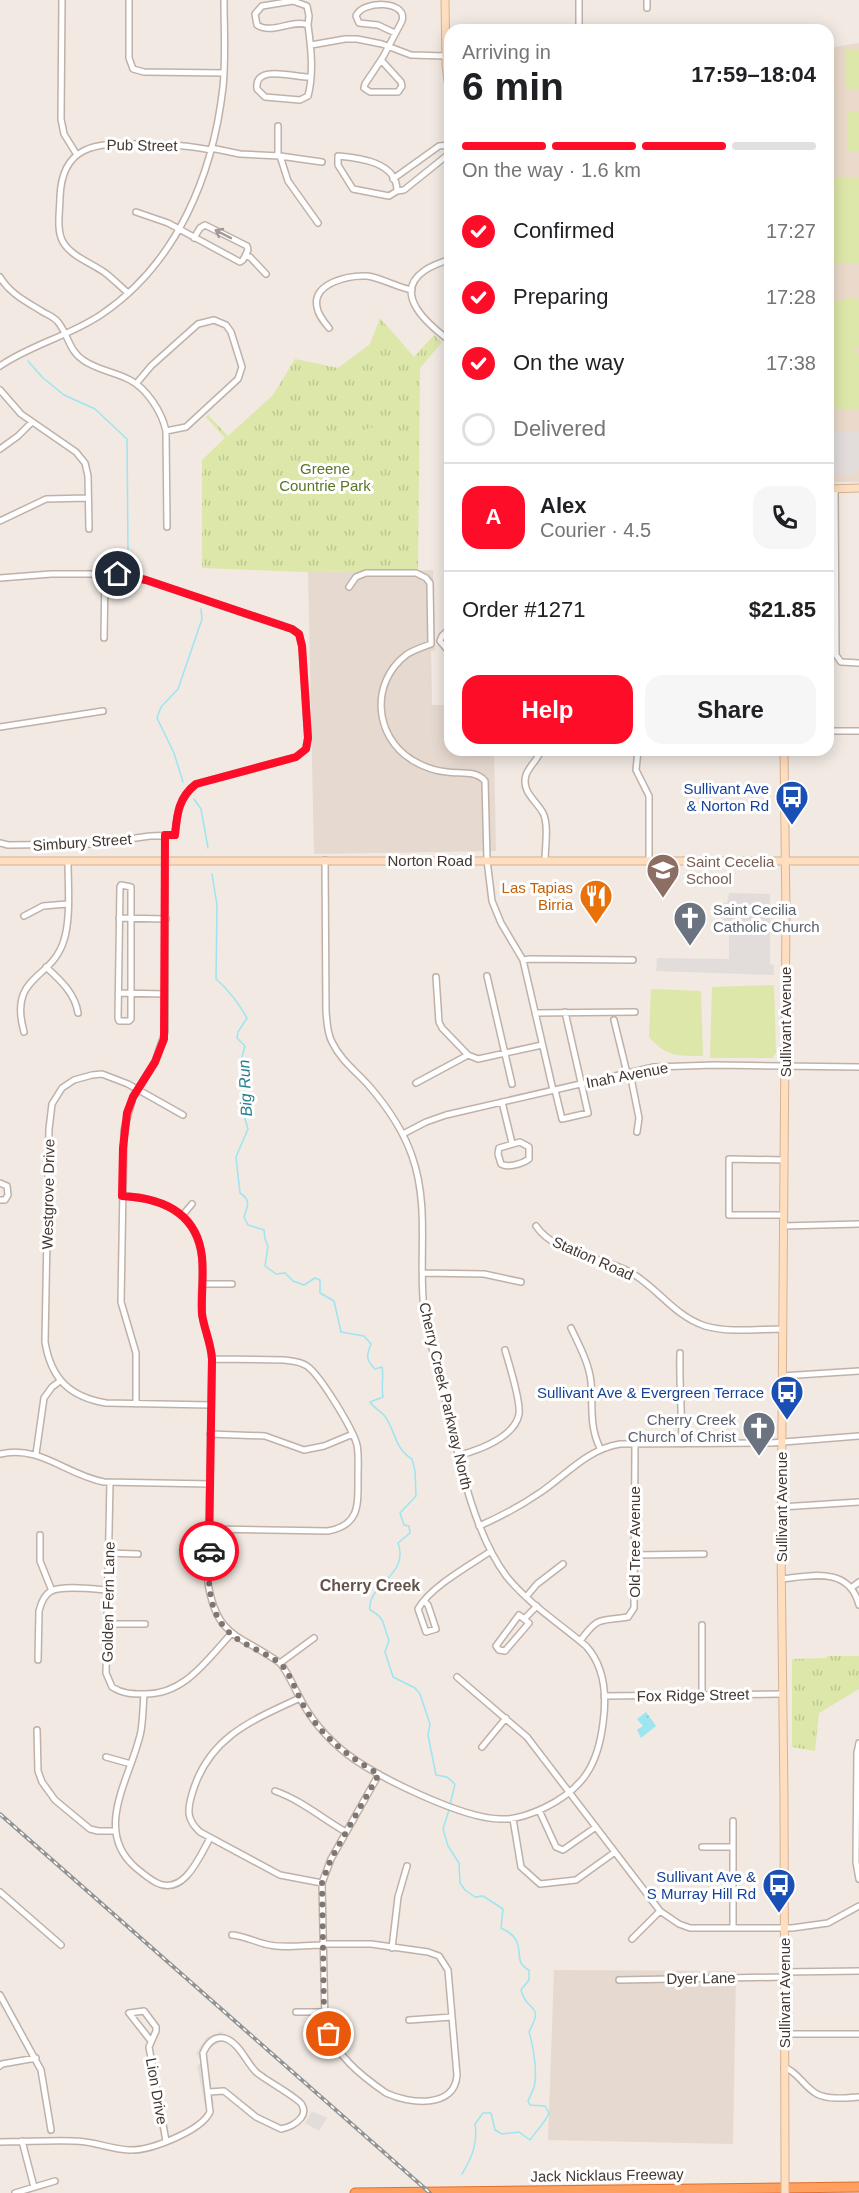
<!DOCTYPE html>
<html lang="en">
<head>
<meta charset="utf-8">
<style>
  body { margin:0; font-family:Arial,sans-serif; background:#f6f6f6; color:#202124; height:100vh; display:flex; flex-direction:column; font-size:22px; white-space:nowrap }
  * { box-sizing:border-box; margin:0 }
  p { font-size:20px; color:#757577 }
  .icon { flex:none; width:33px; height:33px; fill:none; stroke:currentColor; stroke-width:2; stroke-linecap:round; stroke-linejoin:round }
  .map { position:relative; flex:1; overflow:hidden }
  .panel { position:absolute; left:444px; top:24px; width:390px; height:732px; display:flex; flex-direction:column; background:#fff; border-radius:18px; box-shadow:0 3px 15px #0003 }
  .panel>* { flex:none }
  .pin { position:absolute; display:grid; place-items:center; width:51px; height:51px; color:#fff; margin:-26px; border:3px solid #fff; border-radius:50%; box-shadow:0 2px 6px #0007 }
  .courier { position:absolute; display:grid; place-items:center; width:60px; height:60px; margin:-30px; border:4px solid #fe0d29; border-radius:50%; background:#fff; color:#222; box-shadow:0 2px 8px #0007 }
  .headline em { font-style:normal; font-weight:700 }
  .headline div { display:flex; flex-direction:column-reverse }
  .headline { display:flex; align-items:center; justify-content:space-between; height:102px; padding:0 18px }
  h1 { font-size:39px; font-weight:700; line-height:45px }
  .bar { display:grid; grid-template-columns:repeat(4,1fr); gap:9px 6px; align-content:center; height:72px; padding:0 18px }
  .bar i { height:8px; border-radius:4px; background:#e0e0e0 }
  .bar .selected { background:#fe0d29 }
  .bar p { grid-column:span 4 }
  .line { display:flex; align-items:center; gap:15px; padding:0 18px; border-top:2px solid #e0e0e0 }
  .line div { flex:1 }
  .round { display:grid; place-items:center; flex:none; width:63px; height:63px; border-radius:18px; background:#f6f6f6 }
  ol { padding:0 18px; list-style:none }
  li { display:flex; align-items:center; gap:18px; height:66px }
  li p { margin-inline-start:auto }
  li .icon { padding:6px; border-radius:50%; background:#fe0d29; color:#fff; stroke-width:4 }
  li:last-child { color:#757577 }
  li i { width:33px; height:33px; border:3px solid #e0e0e0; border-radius:50% }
  .button { display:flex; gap:12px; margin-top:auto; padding:12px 18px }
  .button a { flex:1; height:69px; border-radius:18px; background:#fe0d29; color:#fff; font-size:24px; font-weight:700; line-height:69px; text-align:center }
  .button a+a { background:#f6f6f6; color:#202124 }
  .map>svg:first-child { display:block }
  .residential { fill:#e6d9d0 }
  .education { fill:#ebdacb }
  .park { fill:url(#park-tufts) }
  .garden { fill:#dce7a9 }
  .parking { fill:#e2dddb }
  .water { fill:url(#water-ripples) }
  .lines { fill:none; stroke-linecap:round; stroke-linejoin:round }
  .stream { stroke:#9ce5f1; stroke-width:1.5 }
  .street-casing { stroke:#c0b1a8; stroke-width:8 }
  .secondary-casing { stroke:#d6b292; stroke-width:9 }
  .highway-casing { stroke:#e06f2e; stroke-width:11 }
  .street { stroke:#fff; stroke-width:5 }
  .secondary { stroke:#ffdebf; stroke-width:7 }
  .highway { stroke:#ff9f60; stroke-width:9 }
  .rail-casing { stroke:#939393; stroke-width:4 }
  .rail { stroke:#fff; stroke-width:1.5; stroke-dasharray:4.5; stroke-linecap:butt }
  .secondary-bridge-casing { stroke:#d6b292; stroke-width:9; stroke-linecap:butt }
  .secondary-bridge { stroke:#ffdebf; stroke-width:7 }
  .oneway { stroke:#a19c99 }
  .done { stroke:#807670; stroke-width:6; stroke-dasharray:0 10.8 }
  .route { stroke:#fe0d29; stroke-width:8 }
  .labels { text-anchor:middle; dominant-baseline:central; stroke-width:6; stroke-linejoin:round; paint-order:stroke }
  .street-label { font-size:15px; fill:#433833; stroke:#fff }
  .park-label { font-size:15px; fill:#597526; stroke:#fff }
  .transit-label { font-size:15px; fill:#164399; stroke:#fff; text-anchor:end }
  .education-label { font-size:15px; fill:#785e54; stroke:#fff; text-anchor:start }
  .food-label { font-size:15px; fill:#c56008; stroke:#fff; text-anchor:end }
  .worship-label { font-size:15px; fill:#5b616d; stroke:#fff; text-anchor:start }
  .water-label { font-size:16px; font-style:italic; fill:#267f90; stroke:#fff }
  .neighbourhood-label { font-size:16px; font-weight:bold; fill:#66534a; stroke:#fff }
</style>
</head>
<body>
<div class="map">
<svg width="859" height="2193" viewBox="0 0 859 2193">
  <defs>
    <pattern id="park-tufts" width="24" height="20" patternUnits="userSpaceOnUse" patternTransform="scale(1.5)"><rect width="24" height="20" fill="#dce7a9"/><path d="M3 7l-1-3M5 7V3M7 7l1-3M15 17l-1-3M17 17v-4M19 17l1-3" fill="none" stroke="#bec792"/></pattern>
    <pattern id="water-ripples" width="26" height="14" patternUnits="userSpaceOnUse" patternTransform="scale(1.5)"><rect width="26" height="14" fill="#9ce5f1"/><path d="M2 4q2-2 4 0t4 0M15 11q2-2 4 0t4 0" fill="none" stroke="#88c5cf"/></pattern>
  </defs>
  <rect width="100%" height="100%" fill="#f1e9e2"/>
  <path class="residential" d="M433,570L435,650L431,651L432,705H450V750H494L496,851L314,854L308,572Z
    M554,1970L736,1971L733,2144L548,2140Z"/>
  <path class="education" d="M859,43V482H828V48Z"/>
  <path class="park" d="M380,318L414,357L434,335L442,342L420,368L418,570L308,572L202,568V460L225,438L206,417L208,415L228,436L273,395L295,359L338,368L370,344Z
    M827,1656H859V1689L819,1713L815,1751L792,1747V1659L827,1658Z"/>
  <path class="garden" d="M846,49H859V90H846Z
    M859,111V152H847V112Z
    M828,177H859V263H828Z
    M853,297L859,300V347L853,348L859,354V410L828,408V303Z
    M376,426L379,437L366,440L363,430Z
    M774,985L776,1053L772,1058H710L712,987Z
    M651,989L701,991L703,1056C677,1056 667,1057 649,1037Z"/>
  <path class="parking" d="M828,432H859V468L856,473L850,476H828Z
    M729,893L770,894V964L774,965V975L656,971L657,958L729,959V925H725L721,911V903H727Z
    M223,2031L222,2041L208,2049L206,2056L214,2105H205L197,2065L200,2064V2059L196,2053L207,2037Z
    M312,2111L327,2118L319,2131L305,2123Z"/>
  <path class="water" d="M646,1712L656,1726L641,1738L637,1730L643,1726L637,1719Z"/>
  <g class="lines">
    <path class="stream" d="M28,361L42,377L64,395L95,409L127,439L128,551L139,563
      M183,782L174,753L157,718L161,707L178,689L202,619L201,609
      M194,799L201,809L208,848
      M212,874L217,905L216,979C230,991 238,1002 247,1018L238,1032L237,1038L245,1046L242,1057L247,1068L242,1081L245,1092L243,1112L248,1129L236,1157L240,1193C251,1200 248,1205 244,1217L248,1225L264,1230L265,1239L268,1246L265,1266L276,1274L285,1273L293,1281L304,1285L315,1278L320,1280V1293L334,1301L341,1332L364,1336L371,1344C366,1356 366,1360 375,1369L382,1367C384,1377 381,1386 383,1397L370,1402C374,1408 379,1410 384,1415C396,1430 393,1447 412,1459L415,1471L416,1496L400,1513L404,1525L409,1526L410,1533L398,1543C410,1576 366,1585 370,1610C387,1619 382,1625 389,1640L385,1652L393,1677L415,1688L420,1694L430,1724L428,1735L436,1775L447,1777L455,1784L450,1805
      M449,1810L443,1829L448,1846L459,1863L460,1883L465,1890L475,1897L483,1896L503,1909L501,1928C507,1931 513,1934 516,1940C523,1954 514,1962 529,1970V1980L521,1990C527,2014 545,2002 529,2032C533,2045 538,2074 534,2087C533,2091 530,2096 528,2101L530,2105L545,2106L549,2113C545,2123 536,2131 530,2140L519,2132L502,2134L495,2130L491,2113H483L475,2124C478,2144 472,2157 462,2174"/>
    <g class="street-casing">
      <path id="street" d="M62,0L61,119L64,134L77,155
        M129,0V58L133,69L144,72L224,73
        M579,0V30
        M647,0V8
        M293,1L307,6L309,16L308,25C291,19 272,35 257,25L255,14L262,6Z
        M308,25C311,47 314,74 308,96L300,100L265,97L257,89C254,63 295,78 310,77
        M311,45L345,39H357L382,44L411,55L446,56
        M381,60L401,82L402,86L398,92H370L364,88L365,84L383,57L402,21C408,0 362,0 356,16L359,23L378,25L395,33
        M278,126V156
        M211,148L240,154L280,156L322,162
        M280,156L288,181L318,223
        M338,156C360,158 397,162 397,191L389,196L353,189L338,165Z
        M393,179L439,146L450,145
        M397,191L404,190L450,153
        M136,212L168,223L240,262L243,260L248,250L247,246L205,225L200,228L194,238
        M245,256L250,257L266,274
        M450,259C441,263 432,265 424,271C391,294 430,326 450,341
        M0,277C10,294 27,302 43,312C48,315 54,317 58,322C68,334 69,351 83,360C97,370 115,372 130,380C147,389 162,412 166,431L167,527
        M128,293C120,286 112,278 104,272C91,263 71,256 63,242C56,230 60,210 60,197C62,145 96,143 138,144C163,144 186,145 211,150
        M329,328C324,322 318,315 317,307C312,283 349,275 367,276C382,278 396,287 412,290
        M0,366C32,344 70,336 102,314C177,263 213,175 223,87C226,58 224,29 224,0
        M136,384L151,366L198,324L214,320L226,325L231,332L242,367L238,379L186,427L166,431
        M0,390L21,414L76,452L85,463L88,476L89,529
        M0,449L18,436L32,422
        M835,489L836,655L841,662L859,663
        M0,521L46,499L88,498
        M0,578L51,574H119L146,580L292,629L299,634L302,646L308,738L306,749L296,757L196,784C178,797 177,815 175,835L150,836L93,844L8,845L0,843
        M349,587L356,577L366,573H416L426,578L430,583L431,644C423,647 413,650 406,655C370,683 374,736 412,760C422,766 436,771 447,772C460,774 476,770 485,781L487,860L492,901L501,923L523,960L553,1090
        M450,628L442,636L440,641L450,653
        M104,638L105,574
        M0,727L103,711
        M828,731H859
        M541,750C538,760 529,766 526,775C521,792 536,800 543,813C549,825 545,847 545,861
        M638,750L636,770L649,796V861
        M121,885L131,887V1019L129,1021H119L118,1018L120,887Z
        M24,916L43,906L67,904
        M119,918L166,919
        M523,960L530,959L633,960
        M46,967C60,980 75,993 78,1013
        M487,976L512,1084
        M436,977L439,1022L442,1028L468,1055L478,1059L542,1045
        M118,993L165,994
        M535,1013L635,1012
        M614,1020L627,1073
        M24,1032C8,974 52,981 64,940C71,918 68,884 68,861
        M630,1073L639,1118L637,1132
        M416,1083L468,1055
        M555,1090L562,1119L588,1113L565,1012
        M502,1102L512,1143
        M183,1115L128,1084L102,1074L92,1075L74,1080L62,1088L52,1104L49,1129L45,1342C51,1379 70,1397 106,1403L211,1405
        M403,1134L426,1122L446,1115L654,1067L715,1065L859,1067
        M520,1142L529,1147V1159C522,1164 508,1168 501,1164L498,1154L499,1148Z
        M0,1183L7,1186L8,1195L5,1200H0
        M122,1196C162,1198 197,1212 202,1258C204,1276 200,1295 202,1314C204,1329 211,1343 212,1359L208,1583C217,1639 240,1634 280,1663C289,1674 293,1686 300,1698C311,1720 328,1739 347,1754C377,1777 463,1819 501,1819C516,1820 531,1814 544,1808C583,1789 598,1765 603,1723C607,1695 605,1667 586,1646C559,1623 529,1604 507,1577C470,1528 457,1448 443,1389C437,1363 427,1336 424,1310C418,1258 430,1207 412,1156C403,1130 388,1108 370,1087C357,1072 341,1061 332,1042C327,1033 327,1022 326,1011L325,860
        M783,1215H729V1159L784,1160
        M182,1216L192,1204
        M536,1226C556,1255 601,1256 630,1272C657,1287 674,1316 705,1326C729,1333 758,1329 783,1329
        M783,1226L859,1224
        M423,1273L484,1274L521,1282
        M202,1284H232
        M571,1328C579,1345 589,1363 591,1382C593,1406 589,1426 600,1448
        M680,1353C679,1384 682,1413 682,1444
        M782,1376L859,1371
        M136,1404V1353L121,1302L124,1130L133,1097L155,1062L165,1032V835
        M210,1434L265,1436L304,1450L324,1446L353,1434
        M0,1454C41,1445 66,1475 104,1482L210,1484
        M36,1454L44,1398L52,1387L60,1381
        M460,1455C479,1450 515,1437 519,1414C521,1401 509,1364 505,1350
        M110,1482L106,1673L112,1687C123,1694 132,1694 144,1694C184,1695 206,1661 231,1634
        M781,1507L859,1502
        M479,1526C500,1517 522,1505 541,1492C567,1474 588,1449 620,1444L771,1443L859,1436
        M209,1529L328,1531C360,1525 358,1505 358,1477C358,1467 359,1455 357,1445C353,1429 320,1375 307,1366C300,1361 292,1361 284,1360L212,1359
        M40,1535V1561L52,1591
        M108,1553L138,1554
        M635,1555L704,1554
        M781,1579C811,1576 849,1566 859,1605
        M851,1588L859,1582
        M526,1597L537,1584L563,1564
        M424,1601L428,1605L436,1629L426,1632L418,1609C430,1587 470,1565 491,1551
        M524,1619L529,1623L505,1651L499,1650L496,1646L519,1615L524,1619L537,1606
        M107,1624H145
        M580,1641C599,1615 599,1622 628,1617L634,1608L635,1444
        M38,1660L39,1611C41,1603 44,1595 51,1591C62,1585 94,1589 108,1590
        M280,1663L314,1638
        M457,1677L527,1737L660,1911L679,1924L690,1928H792L828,1923L859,1906
        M144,1694C143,1706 143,1719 141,1731C132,1776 92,1829 135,1867C142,1873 149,1879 157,1883C184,1896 200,1856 210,1838
        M702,1694V1625
        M604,1696L782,1694
        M300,1698C250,1721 208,1738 192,1794C187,1811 187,1820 200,1832L280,1875L322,1883
        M37,1730L38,1771L42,1782L55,1800L90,1829L98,1831H114
        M859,1743L857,1753L856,1862L859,1879
        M482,1747L506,1718
        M106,1757L131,1764
        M275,1791C301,1800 323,1819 346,1832
        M539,1810L556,1847L563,1850L596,1827
        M513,1819L521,1867L540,1884L576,1880L615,1852
        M733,1821V1928
        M702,1847H733
        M0,1892L61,1945
        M232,1935C244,1936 253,1941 265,1944C282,1949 304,1945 322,1945
        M632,1939L660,1911
        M322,1944H371L428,1952L439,1956L448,1970L457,2075C455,2109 409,2104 386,2093C360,2075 334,2054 325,2023L322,1883L331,1859L379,1774
        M392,1948L398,1897L407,1866
        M784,1972L859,1971
        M619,1980L784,1977
        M0,1995L41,2070L51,2130
        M296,2012H324
        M409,2020L452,2017
        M784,2034H859
        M151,2041L129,2013L144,2011L156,2027V2031L149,2047L166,2141
        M0,2066L2,2064L36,2058
        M784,2067C798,2072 804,2087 817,2094C829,2100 846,2098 859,2097
        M22,2141L34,2187
        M0,2142C25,2142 49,2140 74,2141C93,2141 110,2149 129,2150C150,2151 201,2131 210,2112L203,2053C207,2044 213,2036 224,2038C239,2042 246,2062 256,2072C265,2080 300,2099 302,2105C305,2110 304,2114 301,2118C295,2125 289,2127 281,2129L256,2117L224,2091L209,2092
        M15,2193L55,2181"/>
    </g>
    <g class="secondary-casing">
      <path id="secondary" d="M445,0L446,65L450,96
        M828,489L859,488
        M784,750L786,913L781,1551L784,1796L785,2166
        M0,861H859"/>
    </g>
    <g class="highway-casing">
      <path id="highway" d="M355,2193L859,2187"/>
    </g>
    <use href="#street" class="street"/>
    <use href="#secondary" class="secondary"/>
    <use href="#highway" class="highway"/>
    <g class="rail-casing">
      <path id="rail" d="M0,1814L430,2193"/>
    </g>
    <use href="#rail" class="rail"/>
    <g class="secondary-bridge-casing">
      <path id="secondary-bridge" d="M785,2166V2193"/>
    </g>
    <use href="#secondary-bridge" class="secondary-bridge"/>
  </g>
  <defs><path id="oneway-shaft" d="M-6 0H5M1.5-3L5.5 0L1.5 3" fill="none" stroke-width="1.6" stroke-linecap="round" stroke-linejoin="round" transform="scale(1.5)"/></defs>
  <use class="oneway" href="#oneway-shaft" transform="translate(223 234) rotate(-153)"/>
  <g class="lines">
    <path class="done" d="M209,1551C208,1584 207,1620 239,1640C252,1648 267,1654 280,1663C292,1676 296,1693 305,1708C322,1737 350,1758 379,1774L331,1859L322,1883L324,2012L329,2034"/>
    <path class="route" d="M118,574L146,580L292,629L299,634L302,646L308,738L306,749L296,757L196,784C178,798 177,815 175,835H165L164,1039L155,1062L133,1097L127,1113L123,1148L122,1196C162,1198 197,1212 202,1257C204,1276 201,1295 202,1314C204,1329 211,1343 212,1359L209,1551"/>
  </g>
  <defs>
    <g id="bus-pin" transform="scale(1.725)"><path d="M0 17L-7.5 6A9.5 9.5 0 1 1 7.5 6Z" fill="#1a4fb4" stroke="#fff"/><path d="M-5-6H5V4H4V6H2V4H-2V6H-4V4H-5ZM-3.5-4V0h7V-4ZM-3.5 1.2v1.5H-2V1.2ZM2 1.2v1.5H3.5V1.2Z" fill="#fff"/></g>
    <g id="school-pin" transform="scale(1.725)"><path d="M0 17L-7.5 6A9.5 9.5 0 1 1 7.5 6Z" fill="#8d6e63" stroke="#fff"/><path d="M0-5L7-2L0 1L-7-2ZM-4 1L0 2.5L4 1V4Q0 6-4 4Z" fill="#fff"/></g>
    <g id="restaurant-pin" transform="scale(1.725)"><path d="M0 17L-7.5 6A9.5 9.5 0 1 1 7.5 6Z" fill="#e8710a" stroke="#fff"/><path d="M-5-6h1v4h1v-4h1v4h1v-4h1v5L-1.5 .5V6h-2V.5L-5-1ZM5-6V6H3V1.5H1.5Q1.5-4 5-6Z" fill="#fff"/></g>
    <g id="church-pin" transform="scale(1.725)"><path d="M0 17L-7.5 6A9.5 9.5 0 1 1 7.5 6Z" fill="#6b7280" stroke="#fff"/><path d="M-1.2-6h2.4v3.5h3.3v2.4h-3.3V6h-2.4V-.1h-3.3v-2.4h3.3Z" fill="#fff"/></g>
  </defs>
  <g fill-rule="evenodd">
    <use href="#bus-pin" x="792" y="797"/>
    <use href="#school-pin" x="663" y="870"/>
    <use href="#restaurant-pin" x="596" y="896"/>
    <use href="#church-pin" x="690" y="918"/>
    <use href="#bus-pin" x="787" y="1392"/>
    <use href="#church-pin" x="759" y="1428"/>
    <use href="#bus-pin" x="779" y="1885"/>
  </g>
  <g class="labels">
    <g class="street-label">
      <text transform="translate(142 145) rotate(1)">Pub Street</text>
      <text transform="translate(82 842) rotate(-4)">Simbury Street</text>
      <text x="430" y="860">Norton Road</text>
      <text transform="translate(785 1022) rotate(-90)">Sullivant Avenue</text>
      <text transform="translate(627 1075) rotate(-11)">Inah Avenue</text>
      <text transform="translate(48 1194) rotate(-89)">Westgrove Drive</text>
      <text transform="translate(593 1258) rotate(24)">Station Road</text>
      <text transform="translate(446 1396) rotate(77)">Cherry Creek Parkway North</text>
      <text transform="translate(781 1507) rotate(-90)">Sullivant Avenue</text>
      <text transform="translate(634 1542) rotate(-90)">Old Tree Avenue</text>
      <text transform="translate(108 1602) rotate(-89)">Golden Fern Lane</text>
      <text transform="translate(693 1695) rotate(-1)">Fox Ridge Street</text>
      <text transform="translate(701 1978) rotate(-1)">Dyer Lane</text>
      <text transform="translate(784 1993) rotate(-90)">Sullivant Avenue</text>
      <text transform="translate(157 2091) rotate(80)">Lion Drive</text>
      <text transform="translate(607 2175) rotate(-1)">Jack Nicklaus Freeway</text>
    </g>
    <g class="park-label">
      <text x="325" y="468">Greene<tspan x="325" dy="17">Countrie Park</tspan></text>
    </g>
    <g class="transit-label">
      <text x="769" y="788">Sullivant Ave<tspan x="769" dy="17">&amp; Norton Rd</tspan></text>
      <text x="764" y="1392">Sullivant Ave &amp; Evergreen Terrace</text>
      <text x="756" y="1876">Sullivant Ave &amp;<tspan x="756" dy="17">S Murray Hill Rd</tspan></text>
    </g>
    <g class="education-label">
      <text x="686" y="861">Saint Cecelia<tspan x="686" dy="17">School</tspan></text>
    </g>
    <g class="food-label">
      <text x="573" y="887">Las Tapias<tspan x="573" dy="17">Birria</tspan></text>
    </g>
    <g class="worship-label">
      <text x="713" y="909">Saint Cecilia<tspan x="713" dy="17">Catholic Church</tspan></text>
      <text x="736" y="1419" text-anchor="end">Cherry Creek<tspan x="736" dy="17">Church of Christ</tspan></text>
    </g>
    <g class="water-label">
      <text transform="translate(245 1088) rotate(-93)">Big Run</text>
    </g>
    <g class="neighbourhood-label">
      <text x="370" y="1585">Cherry Creek</text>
    </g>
  </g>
</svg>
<div class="pin" style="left:329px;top:2034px;background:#ea580c"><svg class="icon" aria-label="bag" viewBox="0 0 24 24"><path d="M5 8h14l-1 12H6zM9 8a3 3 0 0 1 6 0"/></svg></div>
<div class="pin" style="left:118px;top:574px;background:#1f2937"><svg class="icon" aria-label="home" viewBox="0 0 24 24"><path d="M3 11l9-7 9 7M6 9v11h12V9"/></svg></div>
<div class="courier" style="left:209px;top:1551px"><svg class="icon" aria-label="car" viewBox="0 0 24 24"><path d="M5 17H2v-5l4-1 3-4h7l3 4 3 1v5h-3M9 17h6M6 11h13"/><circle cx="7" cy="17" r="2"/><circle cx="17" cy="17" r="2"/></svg></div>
<section class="panel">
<div class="headline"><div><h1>6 min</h1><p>Arriving in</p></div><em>17:59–18:04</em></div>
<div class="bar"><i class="selected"></i><i class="selected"></i><i class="selected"></i><i></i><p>On the way · 1.6 km</p></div>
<ol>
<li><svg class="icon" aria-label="check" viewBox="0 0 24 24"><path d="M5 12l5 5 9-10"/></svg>Confirmed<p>17:27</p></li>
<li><svg class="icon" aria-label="check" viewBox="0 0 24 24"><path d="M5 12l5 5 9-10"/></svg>Preparing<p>17:28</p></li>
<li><svg class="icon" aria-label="check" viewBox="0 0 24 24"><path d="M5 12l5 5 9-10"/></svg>On the way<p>17:38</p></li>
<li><i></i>Delivered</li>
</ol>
<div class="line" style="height:108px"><b class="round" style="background:#fe0d29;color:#fff">A</b><div><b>Alex</b><p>Courier · 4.5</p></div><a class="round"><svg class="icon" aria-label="phone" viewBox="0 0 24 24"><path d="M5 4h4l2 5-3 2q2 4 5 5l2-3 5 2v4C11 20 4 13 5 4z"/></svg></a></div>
<div class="line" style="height:78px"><div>Order #1271</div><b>$21.85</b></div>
<div class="button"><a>Help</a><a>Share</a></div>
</section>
</div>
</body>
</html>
